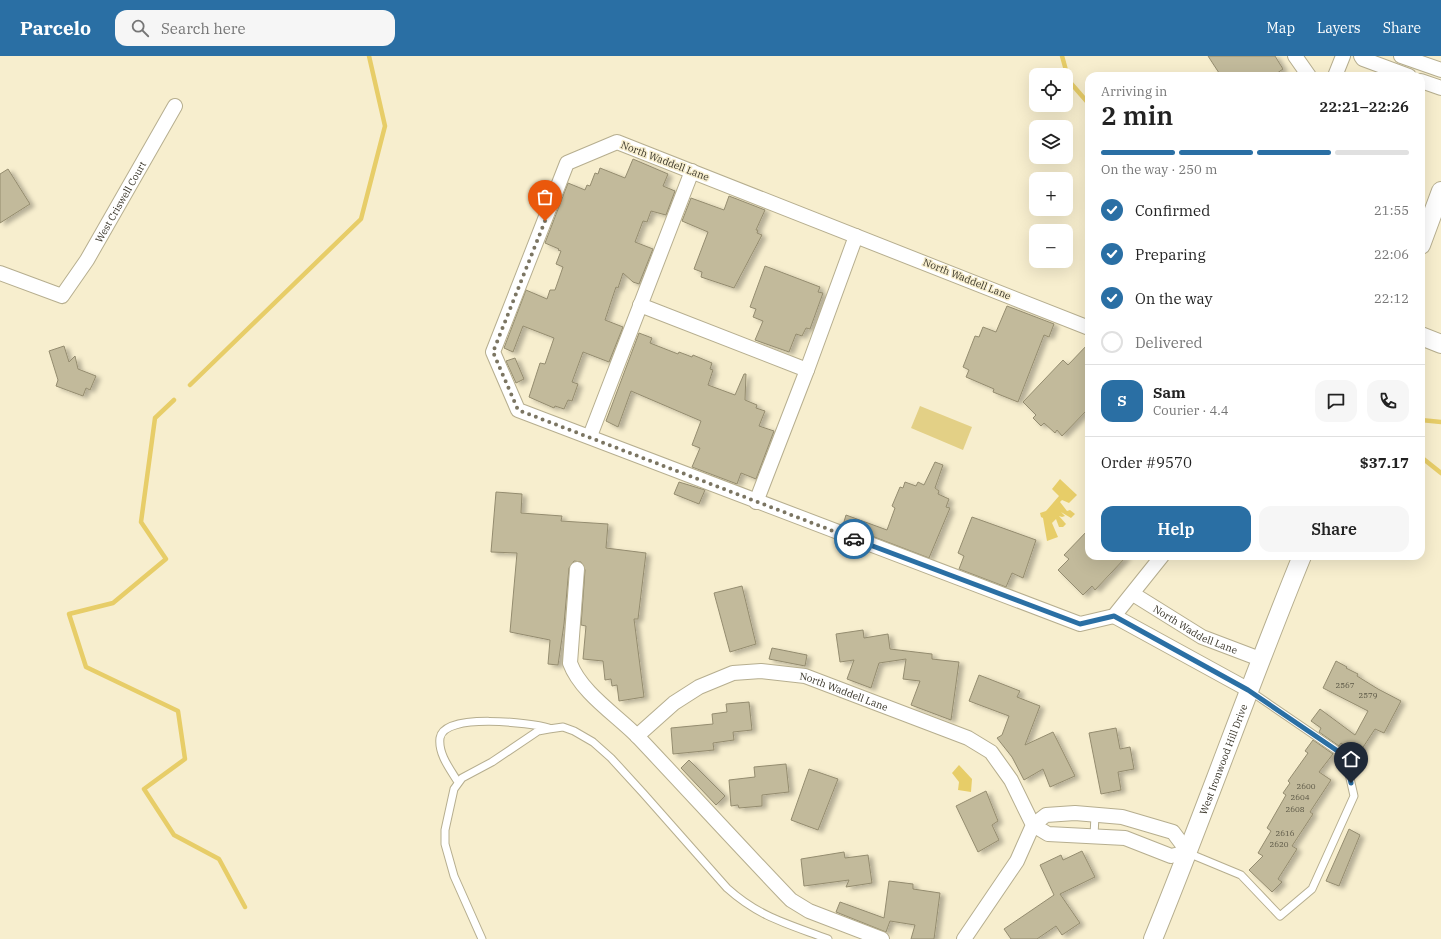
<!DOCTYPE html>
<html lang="en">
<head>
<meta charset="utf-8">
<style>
  body { margin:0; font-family:"IBM Plex Serif",serif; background:#f6f6f6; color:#222; height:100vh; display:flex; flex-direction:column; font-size:15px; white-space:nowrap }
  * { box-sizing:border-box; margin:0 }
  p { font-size:13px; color:#767676 }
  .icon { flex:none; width:22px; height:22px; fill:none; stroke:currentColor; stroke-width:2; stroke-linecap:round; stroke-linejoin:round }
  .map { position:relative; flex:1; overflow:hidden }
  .side { position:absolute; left:1085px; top:16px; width:340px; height:488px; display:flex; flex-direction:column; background:#fff; border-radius:12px; box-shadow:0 4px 16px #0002 }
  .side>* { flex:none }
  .tools { position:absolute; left:1029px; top:12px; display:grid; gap:8px }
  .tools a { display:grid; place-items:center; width:44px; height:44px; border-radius:8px; background:#fff; box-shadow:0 4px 16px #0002; font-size:20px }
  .pin { position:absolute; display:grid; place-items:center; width:34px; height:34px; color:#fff; margin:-41px -17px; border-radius:50% 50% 50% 0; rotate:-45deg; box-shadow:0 0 4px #0007 }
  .pin .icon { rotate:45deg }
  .courier { position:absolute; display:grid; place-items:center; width:40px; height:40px; margin:-20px; border:3px solid #2a6fa4; border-radius:50%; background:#fff; color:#222; box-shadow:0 1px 5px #0007 }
  .headline em { font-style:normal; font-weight:600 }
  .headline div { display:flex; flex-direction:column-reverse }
  .headline { display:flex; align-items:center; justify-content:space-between; height:68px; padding:0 16px }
  h1 { font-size:26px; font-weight:600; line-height:30px }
  .bar { display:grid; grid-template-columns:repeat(4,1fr); gap:6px 4px; align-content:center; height:48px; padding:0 16px }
  .bar i { height:5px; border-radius:3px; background:#e0e0e0 }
  .bar .selected { background:#2a6fa4 }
  .bar p { grid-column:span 4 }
  .line { display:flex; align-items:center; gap:10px; padding:0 16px; border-top:1px solid #e0e0e0 }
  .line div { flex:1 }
  .round { display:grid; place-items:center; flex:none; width:42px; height:42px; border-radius:12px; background:#f6f6f6 }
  ol { padding:0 16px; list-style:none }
  li { display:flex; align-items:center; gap:12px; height:44px }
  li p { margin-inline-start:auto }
  li .icon { padding:4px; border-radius:50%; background:#2a6fa4; color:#fff; stroke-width:4 }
  li:last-child { color:#767676 }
  li i { width:22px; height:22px; border:2px solid #e0e0e0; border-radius:50% }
  .action { display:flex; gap:8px; margin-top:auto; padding:8px 16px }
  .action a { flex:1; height:46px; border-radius:12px; background:#2a6fa4; color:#fff; font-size:16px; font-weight:600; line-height:46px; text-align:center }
  .action a+a { background:#f6f6f6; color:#222 }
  header { display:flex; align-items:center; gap:24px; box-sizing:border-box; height:56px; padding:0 20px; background:#2a6fa4; color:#fff }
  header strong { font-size:19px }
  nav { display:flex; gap:22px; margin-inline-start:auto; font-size:14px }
  .search { width:280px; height:36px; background:#f6f6f6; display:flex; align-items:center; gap:10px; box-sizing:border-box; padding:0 14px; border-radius:12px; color:#767676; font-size:15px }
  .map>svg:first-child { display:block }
  .green { fill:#e3d086 }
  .water { fill:#e7cd68 }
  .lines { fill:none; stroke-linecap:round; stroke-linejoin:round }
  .stream { stroke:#e7cd68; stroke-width:4.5 }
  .building { fill:#c2ba9b; stroke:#948c6f; filter:url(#shadow) }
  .service-casing { stroke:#b6ae8f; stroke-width:9 }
  .minor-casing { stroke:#b6ae8f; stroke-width:16 }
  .tertiary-casing { stroke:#b6ae8f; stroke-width:20 }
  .service { stroke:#fff; stroke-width:7 }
  .minor { stroke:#fff; stroke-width:14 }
  .tertiary { stroke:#fff; stroke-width:18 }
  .done { stroke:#7b7562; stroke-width:4; stroke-dasharray:0 7.2 }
  .route { stroke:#2a6fa4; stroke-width:5 }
  .labels { text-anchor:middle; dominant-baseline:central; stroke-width:3; stroke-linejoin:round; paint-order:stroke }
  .number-label { font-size:8px; fill:#5a5645 }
  .street-label { font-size:10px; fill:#383428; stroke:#f7eece }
</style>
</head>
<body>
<header>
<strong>Parcelo</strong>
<div class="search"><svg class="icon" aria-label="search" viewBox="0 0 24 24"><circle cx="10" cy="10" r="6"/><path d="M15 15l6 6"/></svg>Search here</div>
<nav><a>Map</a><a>Layers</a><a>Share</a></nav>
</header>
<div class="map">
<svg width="1441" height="883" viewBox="0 0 1441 883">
  <defs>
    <filter id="shadow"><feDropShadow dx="4.5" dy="2.5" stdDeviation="2" flood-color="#0004"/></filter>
  </defs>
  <rect width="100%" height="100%" fill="#f7eece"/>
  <path class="green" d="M920,350L972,371L963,394L911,372Z"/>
  <path class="water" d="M1060,423L1077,439L1069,447L1062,444L1060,446L1067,455L1070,454L1075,458L1071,462L1061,456L1065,460L1062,461L1059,460L1066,468L1063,471H1059L1056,463L1052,467L1058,481L1047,485L1043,462L1041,461L1040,457L1046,455L1059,440L1052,433Z
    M959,709L972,723L971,736L958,734L959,726L952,717Z"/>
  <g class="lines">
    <path class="stream" d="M1062,0L1069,25L1089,48
      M190,329L361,163L385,70L369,0
      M174,344L155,362L141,466L166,503L113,547L69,558L86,611L178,655L185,703L144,733L174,779L219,803L245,851
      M1421,364L1441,366
      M1421,401L1441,417"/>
  </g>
  <path class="building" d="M1208,0H1275L1283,13L1273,20H1221Z
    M633,103L668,118L663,130L675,135L666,159L651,155L647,166L643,165L635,186L653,193L639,228L633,226L623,217L618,232L616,231L605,264L623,271L609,306L583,296L572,326L578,328L572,345L568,344L564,353L555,350L554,352L529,341L540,307L545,308L554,282L523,270L513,296L504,292L526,234L547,243L550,234H555L563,211L556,208L561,195L558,194L559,193L545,187L568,127L585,134L587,129L590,130L595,117L598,118L600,112L625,122Z
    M8,113L30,148L0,167V118Z
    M729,140L765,154L756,174H758L757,177L762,179L734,232L701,221L702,216L694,213L708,176L682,165L691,142L724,154Z
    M765,210L820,231L818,236L823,237L810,273L806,272L802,280L796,278L789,296L755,284L763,265L753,261L756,253L750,251Z
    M1007,250L1054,268L1049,281L1044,279L1018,346L993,336L994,333L966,321L969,314L963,311L975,280L979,281L983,271L996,276Z
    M639,277L652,282L650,287L678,298L679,296L692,301L693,299L712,307L710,313L713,314L708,329L735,339L744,318H746L745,344L757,349L756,352L765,355L759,370L774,375L756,423L741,417L737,428L692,411L700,392L692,389L701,365L631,335L618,371L606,365Z
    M1089,287V352L1062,380L1057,374L1055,377L1044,367L1041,370L1033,362L1036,359L1023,346L1063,304L1068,309Z
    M64,290L69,306L75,300L78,313L96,320L90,334L86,332L83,340L56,330L58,324L49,295Z
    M515,302L524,323L516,327L506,305Z
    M935,406L943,409L935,432L939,435L938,438L949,443L946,451L950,452L929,502L843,469L846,459L887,474L895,452L892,450L900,431L903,432L905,426L916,430L918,426L924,429Z
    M679,426L705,434L699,448L674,438Z
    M496,436L522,438L521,457L562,460L561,465L608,468L606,492L646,497L638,563H634L644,641L619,645L617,629L612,630L611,623L605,624L603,605L583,603L586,570L581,569L585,514L581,506L574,505L569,512L564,568L558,609L548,608L550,584L510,576L517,497L491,496Z
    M972,461L1036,484L1023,522L1012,517L1006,531L959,513L964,500L958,497Z
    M1089,473V500H1127L1095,534L1092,530L1083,539L1058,514L1069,503L1064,499Z
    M742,530L756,588L730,596L714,537Z
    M863,574L864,582L888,578L890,593L932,598V603L959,606L951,664L911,649L920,625L903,623L906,603L879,607L871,632L847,623L854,604L840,606L836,578Z
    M772,592L807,599L805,610L769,603Z
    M1336,605L1347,611L1346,612L1358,618L1357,620L1378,633L1401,645L1384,677L1375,673L1358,699L1341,687L1339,690L1319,676L1321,672L1311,665L1320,653L1355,679L1368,655L1323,632Z
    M979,619L1020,635L1017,641L1040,650L1025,689L1053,676L1075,720L1050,731L1043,713L1024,724L1012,701L997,682L1002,679L1009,660L969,645Z
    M749,646L752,674L733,676L734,684L713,687L714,694L673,698L671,672L713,668L712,658L727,656L726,648Z
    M1116,672L1120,693L1130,691L1134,713L1118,716L1121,734L1101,738L1089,677Z
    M1313,684L1333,698L1319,716L1331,724L1310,756L1313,758L1292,790L1297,793L1278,823L1282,826L1272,836L1249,814L1263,800L1258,797L1271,775L1267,772L1286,739L1283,737L1290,727L1288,725L1308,697L1305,695Z
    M689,704L725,740L716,749L681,712Z
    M786,708L789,736L762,739V750L739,752L738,749L731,750L729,724L755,721L754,711Z
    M809,713L838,723L818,774L791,764Z
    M986,735L998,765L992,769L999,784L978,796L956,750Z
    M1349,773L1360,779L1339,830L1326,825Z
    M1082,795L1095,821L1060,838L1080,867L1062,879L1056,870L1037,883H1011L1004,873L1054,839L1040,809L1061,799L1063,804Z
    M844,796L845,802L868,799L872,827L846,831L849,824L804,830L801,803Z
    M889,825L913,828V833L940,837L934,883H911L915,869L890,865L886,876L836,856L840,846L884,862Z"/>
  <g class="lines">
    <g class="service-casing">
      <path id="service" d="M458,726C450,713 438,698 440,682C444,656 531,667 549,672
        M1094,780L1095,759
        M1188,797L1241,819L1280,860L1312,833L1354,740L1345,700L1250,635
        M482,883L454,820L445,788V774L454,733L462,722L492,706L538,675L549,673L563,671L574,675L593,686L611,702L643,737L727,832C759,861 788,868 828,883"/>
    </g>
    <g class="minor-casing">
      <g id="minor">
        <path d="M1295,0L1309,20"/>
        <path d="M1361,0L1363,3L1409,20"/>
        <path d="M1401,0L1441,14"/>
        <path d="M1335,20L1343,0"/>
        <path d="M1421,25L1441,32"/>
        <path id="s1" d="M0,217L62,240L87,204L175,50"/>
        <path d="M640,249L807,314L756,446"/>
        <path d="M1089,272L617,86L567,107L493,296L518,354L1080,568L1114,560L1162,500"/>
        <path d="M807,314L856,180"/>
        <path d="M590,380L692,115"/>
        <path d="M577,513L570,607C581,637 618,660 639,682C690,736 740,791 791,844L809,855L882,883"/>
        <path id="s2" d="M1133,538L1202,581L1260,603"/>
        <path d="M1114,560L1249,634"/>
        <path id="s3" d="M637,680L674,647L699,631L733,617L761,615L805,620L968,682L991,696L1011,724L1033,769L1017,805L964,883"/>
        <path d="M1075,757L1122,761L1173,776L1188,796L1171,800L1125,782L1048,778L1033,769L1046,759Z"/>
      </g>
    </g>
    <g class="tertiary-casing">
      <g id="tertiary">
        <path d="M1421,189L1441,135"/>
        <path d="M1421,280L1441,288"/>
        <path id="s4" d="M1153,883C1205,756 1250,627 1302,500"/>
      </g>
    </g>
    <use href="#service" class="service"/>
    <use href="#minor" class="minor"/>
    <use href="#tertiary" class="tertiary"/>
  </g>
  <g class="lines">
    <path class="done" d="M545,165L493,296L518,354L854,483"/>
    <path class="route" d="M854,483L1080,568L1114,560L1248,634L1345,700L1351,727"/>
  </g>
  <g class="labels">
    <g class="number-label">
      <text x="1345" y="629">2567</text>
      <text x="1368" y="639">2579</text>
      <text x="1306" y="730">2600</text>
      <text x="1300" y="741">2604</text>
      <text x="1295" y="753">2608</text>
      <text x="1285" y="777">2616</text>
      <text x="1279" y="788">2620</text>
    </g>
    <g class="street-label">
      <text transform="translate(665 105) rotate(21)">North Waddell Lane</text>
      <text stroke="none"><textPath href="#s1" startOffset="177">West Criswell Court</textPath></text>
      <text transform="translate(967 223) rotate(22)">North Waddell Lane</text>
      <text stroke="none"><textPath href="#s2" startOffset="72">North Waddell Lane</textPath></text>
      <text stroke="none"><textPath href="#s3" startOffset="230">North Waddell Lane</textPath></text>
      <text stroke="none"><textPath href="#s4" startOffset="193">West Ironwood Hill Drive</textPath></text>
    </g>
  </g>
</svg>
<div class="tools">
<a><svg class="icon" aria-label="locate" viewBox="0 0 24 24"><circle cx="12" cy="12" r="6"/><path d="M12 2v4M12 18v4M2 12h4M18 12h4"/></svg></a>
<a><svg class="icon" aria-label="layers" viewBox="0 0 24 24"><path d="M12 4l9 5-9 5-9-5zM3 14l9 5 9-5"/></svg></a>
<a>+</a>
<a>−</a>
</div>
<div class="pin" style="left:545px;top:165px;background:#ea580c"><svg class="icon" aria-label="bag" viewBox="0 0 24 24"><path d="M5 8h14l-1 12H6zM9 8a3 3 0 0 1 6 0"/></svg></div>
<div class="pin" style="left:1351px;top:727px;background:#1f2937"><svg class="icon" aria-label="home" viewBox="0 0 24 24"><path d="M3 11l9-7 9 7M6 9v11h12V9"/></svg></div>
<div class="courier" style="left:854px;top:483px"><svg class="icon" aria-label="car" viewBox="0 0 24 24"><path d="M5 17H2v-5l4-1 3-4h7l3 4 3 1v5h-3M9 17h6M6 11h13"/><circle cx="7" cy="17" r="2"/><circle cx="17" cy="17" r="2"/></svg></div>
<section class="side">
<div class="headline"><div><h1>2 min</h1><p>Arriving in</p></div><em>22:21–22:26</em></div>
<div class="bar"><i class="selected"></i><i class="selected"></i><i class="selected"></i><i></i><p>On the way · 250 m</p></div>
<ol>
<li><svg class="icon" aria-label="check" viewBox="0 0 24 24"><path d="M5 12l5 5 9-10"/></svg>Confirmed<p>21:55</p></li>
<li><svg class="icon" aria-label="check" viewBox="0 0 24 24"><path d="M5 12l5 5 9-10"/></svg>Preparing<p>22:06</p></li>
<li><svg class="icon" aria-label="check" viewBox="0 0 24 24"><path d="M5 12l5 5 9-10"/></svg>On the way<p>22:12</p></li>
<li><i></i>Delivered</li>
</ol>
<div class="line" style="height:72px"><b class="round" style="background:#2a6fa4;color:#fff">S</b><div><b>Sam</b><p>Courier · 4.4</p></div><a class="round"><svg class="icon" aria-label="chat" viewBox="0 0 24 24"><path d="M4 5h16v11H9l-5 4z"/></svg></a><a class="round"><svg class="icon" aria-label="phone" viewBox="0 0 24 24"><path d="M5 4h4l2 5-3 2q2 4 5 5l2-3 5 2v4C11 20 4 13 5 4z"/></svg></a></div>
<div class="line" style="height:52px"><div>Order #9570</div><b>$37.17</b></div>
<div class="action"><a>Help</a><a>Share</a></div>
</section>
</div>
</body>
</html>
